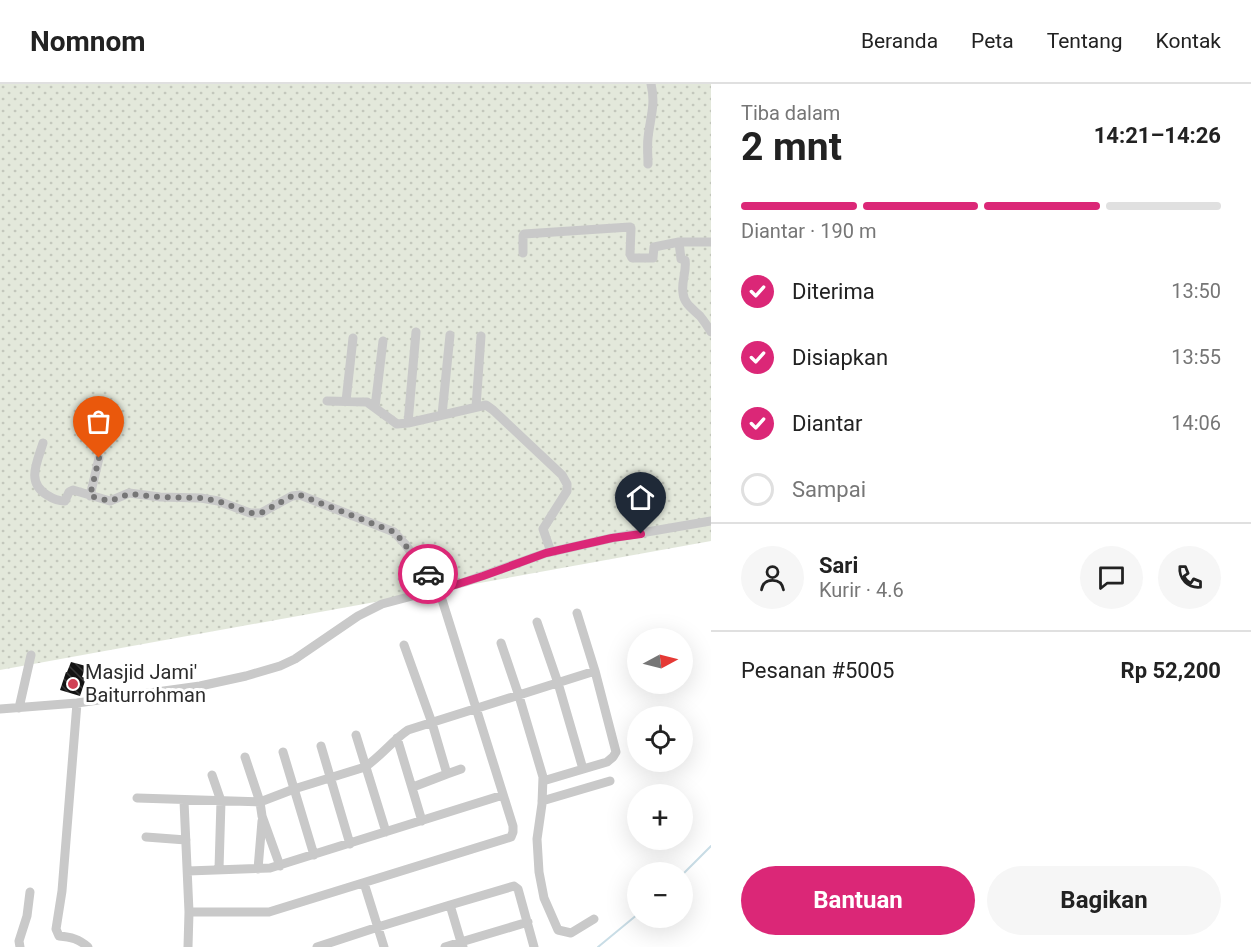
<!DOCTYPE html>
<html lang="id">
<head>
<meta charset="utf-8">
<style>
  body { margin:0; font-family:Roboto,sans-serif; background:#f6f6f6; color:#222; height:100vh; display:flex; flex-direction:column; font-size:22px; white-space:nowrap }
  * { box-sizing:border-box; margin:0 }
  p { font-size:20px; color:#767676 }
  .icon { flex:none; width:33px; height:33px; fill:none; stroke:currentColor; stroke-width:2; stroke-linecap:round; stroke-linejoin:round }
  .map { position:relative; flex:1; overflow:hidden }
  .details { display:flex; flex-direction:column; background:#fff; width:540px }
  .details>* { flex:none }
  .needle { width:39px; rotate:83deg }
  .tools { position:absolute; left:627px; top:544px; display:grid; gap:12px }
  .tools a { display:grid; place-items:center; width:66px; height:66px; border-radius:50%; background:#fff; box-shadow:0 6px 24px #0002; font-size:30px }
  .pin { position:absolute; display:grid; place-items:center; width:51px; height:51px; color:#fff; margin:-62px -26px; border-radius:50% 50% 50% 0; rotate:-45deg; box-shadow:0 0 6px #0007 }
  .pin .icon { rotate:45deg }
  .courier { position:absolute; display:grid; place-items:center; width:60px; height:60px; margin:-30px; border:4px solid #db2777; border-radius:50%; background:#fff; color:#222; box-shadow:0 2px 8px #0007 }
  .summary em { font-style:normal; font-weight:700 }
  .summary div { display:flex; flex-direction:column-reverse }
  .summary { display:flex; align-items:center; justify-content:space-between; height:102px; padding:0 30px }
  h1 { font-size:39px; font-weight:700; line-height:45px }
  .bar { display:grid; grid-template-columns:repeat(4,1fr); gap:9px 6px; align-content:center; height:72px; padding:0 30px }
  .bar i { height:8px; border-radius:4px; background:#e0e0e0 }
  .bar .current { background:#db2777 }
  .bar p { grid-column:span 4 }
  .line { display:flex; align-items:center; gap:15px; padding:0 30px; border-top:2px solid #e0e0e0 }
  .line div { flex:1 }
  .round { display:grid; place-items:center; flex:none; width:63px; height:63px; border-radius:32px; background:#f6f6f6 }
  ol { padding:0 30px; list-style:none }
  li { display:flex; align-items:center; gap:18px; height:66px }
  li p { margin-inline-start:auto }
  li .icon { padding:6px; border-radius:50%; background:#db2777; color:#fff; stroke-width:4 }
  li:last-child { color:#767676 }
  li i { width:33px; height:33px; border:3px solid #e0e0e0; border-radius:50% }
  .primary-button { display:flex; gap:12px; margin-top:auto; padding:12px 30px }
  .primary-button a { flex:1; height:69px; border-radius:36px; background:#db2777; color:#fff; font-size:24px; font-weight:700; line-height:69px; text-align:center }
  .primary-button a+a { background:#f6f6f6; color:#222 }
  header { display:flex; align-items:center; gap:36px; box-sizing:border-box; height:84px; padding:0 30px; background:#fff; border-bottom:2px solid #e0e0e0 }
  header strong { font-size:28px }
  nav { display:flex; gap:33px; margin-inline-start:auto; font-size:21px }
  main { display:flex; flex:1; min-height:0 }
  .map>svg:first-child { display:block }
  .grass { fill:url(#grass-dots) }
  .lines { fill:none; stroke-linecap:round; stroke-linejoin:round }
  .stream { stroke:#c9dde6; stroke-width:2 }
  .building { fill:url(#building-back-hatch) }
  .minor { stroke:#c9c9c9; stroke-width:9 }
  .done { stroke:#767676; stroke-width:6; stroke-dasharray:0 10.8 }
  .route { stroke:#db2777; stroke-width:8 }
  .poi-dot { fill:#d04155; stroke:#fff; stroke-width:2 }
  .labels { text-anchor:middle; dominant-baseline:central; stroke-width:6; stroke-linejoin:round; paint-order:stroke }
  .poi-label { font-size:20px; fill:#2c2c2c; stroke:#fff; text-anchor:start }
</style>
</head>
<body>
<header>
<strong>Nomnom</strong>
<nav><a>Beranda</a><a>Peta</a><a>Tentang</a><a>Kontak</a></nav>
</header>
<main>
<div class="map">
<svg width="711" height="863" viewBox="0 0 711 863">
  <defs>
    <pattern id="grass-dots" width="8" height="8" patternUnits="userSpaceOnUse" patternTransform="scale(1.5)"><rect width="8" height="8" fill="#e3e8db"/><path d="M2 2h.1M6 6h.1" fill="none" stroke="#c3c7bc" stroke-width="1.8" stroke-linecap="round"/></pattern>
    <pattern id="building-back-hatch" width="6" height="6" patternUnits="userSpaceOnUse" patternTransform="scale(1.5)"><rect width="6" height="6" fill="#131313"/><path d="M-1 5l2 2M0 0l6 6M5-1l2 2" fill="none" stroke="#363636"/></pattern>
  </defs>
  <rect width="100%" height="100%" fill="#fff"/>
  <path class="grass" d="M0,0H711V457L0,586Z"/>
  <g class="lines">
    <path class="stream" d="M682,791L711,762
      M598,863L638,830"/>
  </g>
  <path class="building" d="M71,578L86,582L82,593L86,594L80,612L60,606L66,588H67Z"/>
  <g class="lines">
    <path class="minor" d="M648,80C648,71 647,63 648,54C650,34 656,21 651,0
      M679,158L681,175L685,176C687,186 681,198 683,209C684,220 693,225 700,232C704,237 708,243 711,248
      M523,169V152L524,150L630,143L631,144L630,170L632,174H653L654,163L679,158H711
      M327,317L367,318L397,340L408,339L486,321L493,326L562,391L567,400V407L543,445L551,468
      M346,317L353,254
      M375,323L383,257
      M476,323L481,252
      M442,331L450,251
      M408,339L416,248
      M43,359C37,379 26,398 47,411C53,415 59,417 65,417L69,408L73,406L110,417L129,409L160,413L201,414L218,417L250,429H261L292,412L300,411L394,448L405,460L439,506L513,742V748L511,753L269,828H189L184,717
      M90,412L99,374
      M537,538L558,599L583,685
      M501,559L519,612L543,693L542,720L537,755L539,788L544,814L558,846L571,849L594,835
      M404,561L432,639L447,690L413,703
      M77,619L62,807L56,845L59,852C71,853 79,855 88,863
      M19,624L31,571
      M0,625L77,619L200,602L246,592L280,582L295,575L358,532L382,520L465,498L546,469L612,454L711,437
      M356,651L386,748
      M397,654L422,737
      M321,662L350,760
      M283,668L314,771
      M245,673L260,718L262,732L280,782
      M447,690L461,685
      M212,691L221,717L219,785
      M543,697L607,678L613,673L616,668L595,587L577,529
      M137,714L260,718L294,705L365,683C381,672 393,656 408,646L595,587
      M542,717L610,697
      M146,753L186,756
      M258,785L262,737
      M188,787L270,784L503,711
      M364,799L384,863
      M450,821L514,802L518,805L534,863
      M20,863L19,857L27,832L30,808
      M188,863L189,828
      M317,863L378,843L450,821L461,858L445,863
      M463,863L461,858L528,838"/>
  </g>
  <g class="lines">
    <path class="done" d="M99,374L90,412L110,417L129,410L160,413L201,414L218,417L250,429H261L292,412L300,411L394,448L398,452L428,490"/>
    <path class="route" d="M428,490L439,506L483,492L546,469L612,454L641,450"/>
  </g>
  <circle class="poi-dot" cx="73" cy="600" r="6"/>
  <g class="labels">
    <g class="poi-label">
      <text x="85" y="588">Masjid Jami'<tspan x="85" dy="23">Baiturrohman</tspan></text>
    </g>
  </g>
</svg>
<div class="tools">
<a><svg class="needle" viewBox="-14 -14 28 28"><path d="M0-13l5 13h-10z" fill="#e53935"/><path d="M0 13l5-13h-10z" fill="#767676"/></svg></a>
<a><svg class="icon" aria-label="locate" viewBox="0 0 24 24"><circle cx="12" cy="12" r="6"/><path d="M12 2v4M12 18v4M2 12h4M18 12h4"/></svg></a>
<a>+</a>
<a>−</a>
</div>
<div class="pin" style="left:99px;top:374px;background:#ea580c"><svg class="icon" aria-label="bag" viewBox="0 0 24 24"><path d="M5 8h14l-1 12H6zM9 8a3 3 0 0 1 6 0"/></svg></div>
<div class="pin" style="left:641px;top:450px;background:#1f2937"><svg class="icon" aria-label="home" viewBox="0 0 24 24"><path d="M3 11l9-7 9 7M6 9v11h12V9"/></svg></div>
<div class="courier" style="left:428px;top:490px"><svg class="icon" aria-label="car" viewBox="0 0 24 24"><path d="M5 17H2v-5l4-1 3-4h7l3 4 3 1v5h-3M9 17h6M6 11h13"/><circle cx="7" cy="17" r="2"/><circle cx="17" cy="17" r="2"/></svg></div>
</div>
<section class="details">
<div class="summary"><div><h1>2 mnt</h1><p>Tiba dalam</p></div><em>14:21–14:26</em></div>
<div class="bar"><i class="current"></i><i class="current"></i><i class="current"></i><i></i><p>Diantar · 190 m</p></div>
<ol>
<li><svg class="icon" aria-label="check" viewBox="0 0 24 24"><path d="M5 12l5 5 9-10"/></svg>Diterima<p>13:50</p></li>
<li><svg class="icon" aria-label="check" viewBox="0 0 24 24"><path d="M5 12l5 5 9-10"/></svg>Disiapkan<p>13:55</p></li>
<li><svg class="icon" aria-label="check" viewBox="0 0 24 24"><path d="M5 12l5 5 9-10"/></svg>Diantar<p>14:06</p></li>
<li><i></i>Sampai</li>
</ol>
<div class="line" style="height:108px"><a class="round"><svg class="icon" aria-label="person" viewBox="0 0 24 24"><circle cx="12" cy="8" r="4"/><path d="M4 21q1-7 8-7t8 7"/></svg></a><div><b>Sari</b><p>Kurir · 4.6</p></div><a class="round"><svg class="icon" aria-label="chat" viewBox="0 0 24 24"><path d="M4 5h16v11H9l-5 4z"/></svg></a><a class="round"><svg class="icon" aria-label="phone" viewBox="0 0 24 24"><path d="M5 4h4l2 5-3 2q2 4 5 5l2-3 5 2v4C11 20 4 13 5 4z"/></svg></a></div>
<div class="line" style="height:78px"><div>Pesanan #5005</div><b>Rp 52,200</b></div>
<div class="primary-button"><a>Bantuan</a><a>Bagikan</a></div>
</section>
</main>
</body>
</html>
